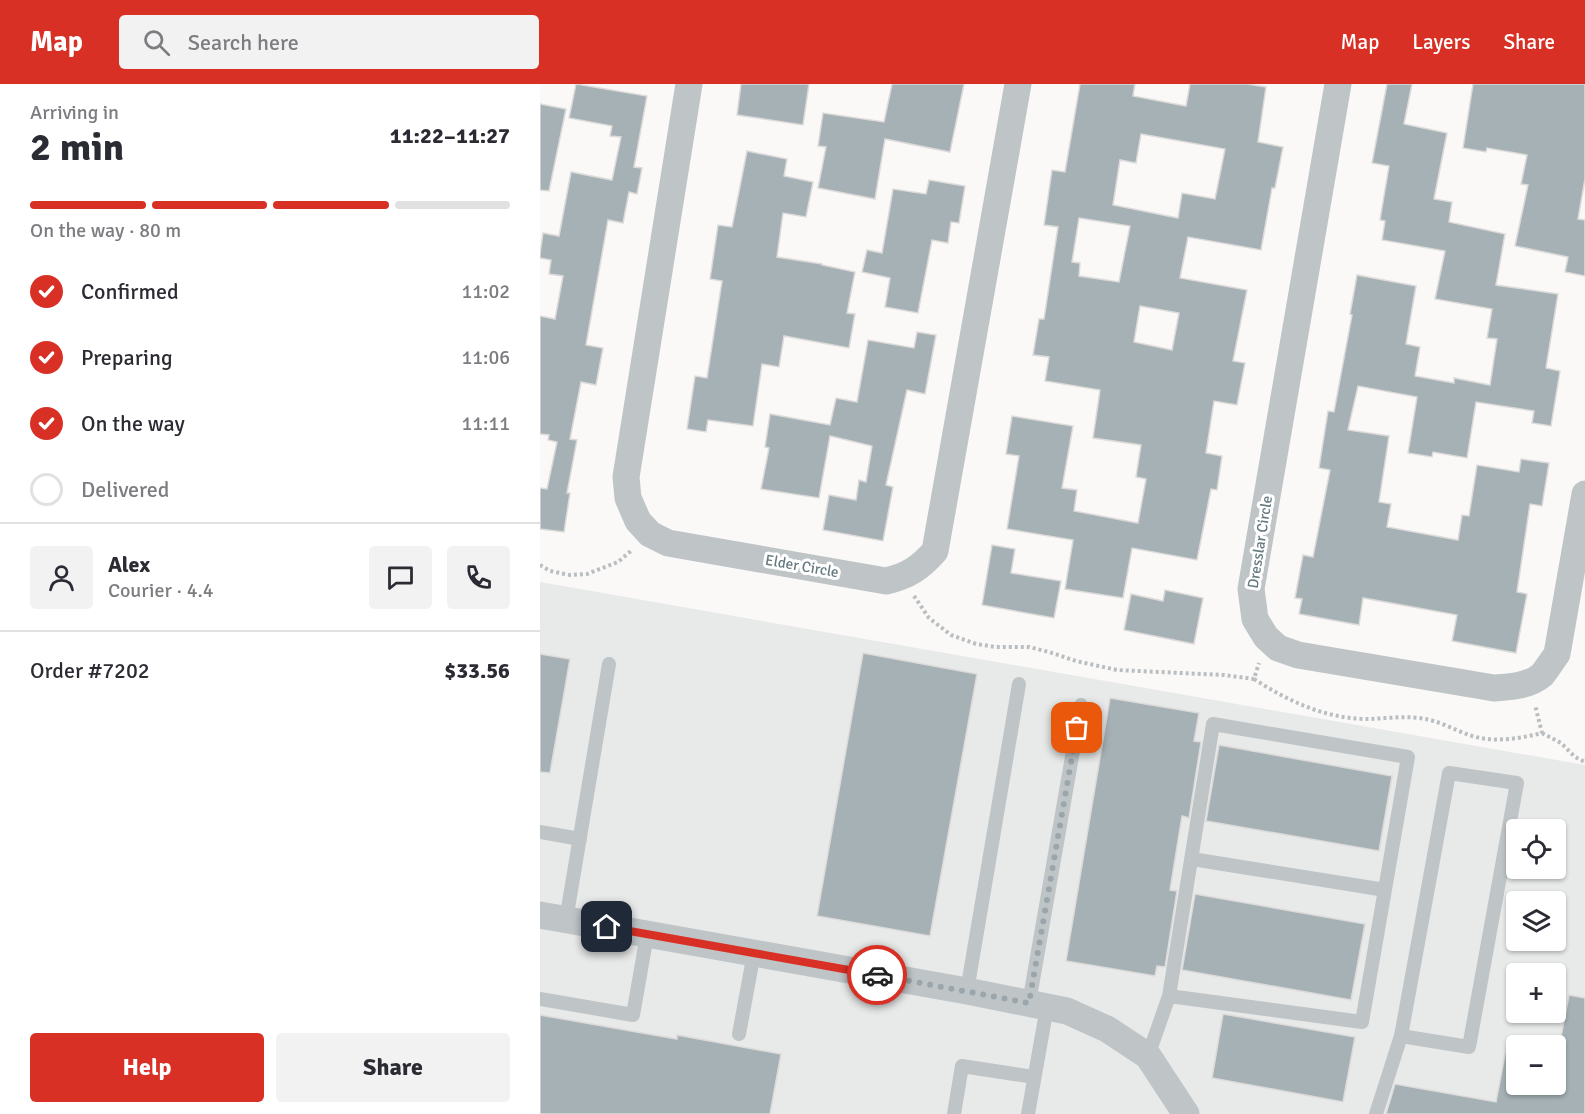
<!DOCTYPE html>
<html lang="en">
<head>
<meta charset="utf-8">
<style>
  body { margin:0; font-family:Signika,sans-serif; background:#f2f2f3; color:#2b2b33; height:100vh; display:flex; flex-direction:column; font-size:22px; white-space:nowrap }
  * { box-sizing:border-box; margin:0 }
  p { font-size:20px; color:#7c7c81 }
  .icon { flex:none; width:33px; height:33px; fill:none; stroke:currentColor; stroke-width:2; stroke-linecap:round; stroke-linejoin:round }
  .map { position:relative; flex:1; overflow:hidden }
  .drawer { display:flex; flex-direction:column; background:#fff; width:540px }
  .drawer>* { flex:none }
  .tools { position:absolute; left:966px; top:735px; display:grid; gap:12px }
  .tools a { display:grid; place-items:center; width:60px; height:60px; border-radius:6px; background:#fff; box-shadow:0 2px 4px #0004; font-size:30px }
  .pin { position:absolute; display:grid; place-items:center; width:51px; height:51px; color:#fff; margin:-26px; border-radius:12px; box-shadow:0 3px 9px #0006 }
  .courier { position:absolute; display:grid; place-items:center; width:60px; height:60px; margin:-30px; border:4px solid #d93025; border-radius:50%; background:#fff; color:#222; box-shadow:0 2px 8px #0007 }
  .headline em { font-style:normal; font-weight:800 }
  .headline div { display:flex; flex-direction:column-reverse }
  .headline { display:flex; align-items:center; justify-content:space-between; height:102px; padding:0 30px }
  h1 { font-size:39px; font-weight:800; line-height:45px }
  .bar { display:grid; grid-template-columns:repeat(4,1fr); gap:9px 6px; align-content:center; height:72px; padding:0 30px }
  .bar i { height:8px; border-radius:4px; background:#e1e1e2 }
  .bar .active { background:#d93025 }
  .bar p { grid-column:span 4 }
  .line { display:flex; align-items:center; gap:15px; padding:0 30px; border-top:2px solid #e1e1e2 }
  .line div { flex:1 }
  .round { display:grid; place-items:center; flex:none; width:63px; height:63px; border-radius:6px; background:#f2f2f3 }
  ol { padding:0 30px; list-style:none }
  li { display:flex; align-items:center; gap:18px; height:66px }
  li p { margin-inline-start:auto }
  li .icon { padding:6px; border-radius:50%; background:#d93025; color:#fff; stroke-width:4 }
  li:last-child { color:#7c7c81 }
  li i { width:33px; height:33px; border:3px solid #e1e1e2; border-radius:50% }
  .primary-button { display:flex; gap:12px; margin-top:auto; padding:12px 30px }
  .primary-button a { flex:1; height:69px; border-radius:6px; background:#d93025; color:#fff; font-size:24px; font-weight:800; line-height:69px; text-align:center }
  .primary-button a+a { background:#f2f2f3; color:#2b2b33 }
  header { display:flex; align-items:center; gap:36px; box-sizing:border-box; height:84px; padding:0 30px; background:#d93025; color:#fff }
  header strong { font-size:28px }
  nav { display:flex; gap:33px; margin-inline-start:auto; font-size:21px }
  .search { width:420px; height:54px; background:#f2f2f3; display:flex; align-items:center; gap:15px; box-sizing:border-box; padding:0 21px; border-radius:6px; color:#7c7c81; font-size:22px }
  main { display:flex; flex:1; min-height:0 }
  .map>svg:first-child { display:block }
  .built { fill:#e8e9e9; fill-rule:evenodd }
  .building { fill:#a6b1b5; stroke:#dcdbda; stroke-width:1.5; fill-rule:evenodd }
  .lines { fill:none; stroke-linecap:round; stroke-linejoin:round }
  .path { stroke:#babec0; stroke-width:4; stroke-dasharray:3 3; stroke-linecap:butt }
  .lane { stroke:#bfc5c7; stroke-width:14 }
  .street { stroke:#bfc5c7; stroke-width:27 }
  .done { stroke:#9aa6ab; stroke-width:6; stroke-dasharray:0 10.8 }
  .route { stroke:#d93025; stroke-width:8 }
  .labels { text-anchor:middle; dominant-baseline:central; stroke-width:6; stroke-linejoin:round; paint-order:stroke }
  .street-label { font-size:15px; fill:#667a81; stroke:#fff }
</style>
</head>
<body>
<header>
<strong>Map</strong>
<div class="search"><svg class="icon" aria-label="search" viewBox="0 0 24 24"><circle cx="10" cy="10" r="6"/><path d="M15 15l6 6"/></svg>Search here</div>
<nav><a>Map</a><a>Layers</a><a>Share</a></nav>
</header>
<main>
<section class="drawer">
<div class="headline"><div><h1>2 min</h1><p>Arriving in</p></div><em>11:22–11:27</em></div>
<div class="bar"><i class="active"></i><i class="active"></i><i class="active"></i><i></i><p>On the way · 80 m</p></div>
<ol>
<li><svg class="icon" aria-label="check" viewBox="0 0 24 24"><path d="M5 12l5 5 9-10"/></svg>Confirmed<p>11:02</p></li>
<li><svg class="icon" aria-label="check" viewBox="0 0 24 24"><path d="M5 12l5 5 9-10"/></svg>Preparing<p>11:06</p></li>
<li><svg class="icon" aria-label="check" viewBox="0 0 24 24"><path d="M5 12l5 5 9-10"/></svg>On the way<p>11:11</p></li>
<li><i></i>Delivered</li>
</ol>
<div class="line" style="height:108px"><a class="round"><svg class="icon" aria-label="person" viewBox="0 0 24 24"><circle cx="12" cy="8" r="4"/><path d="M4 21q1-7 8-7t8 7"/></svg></a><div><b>Alex</b><p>Courier · 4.4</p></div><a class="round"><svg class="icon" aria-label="chat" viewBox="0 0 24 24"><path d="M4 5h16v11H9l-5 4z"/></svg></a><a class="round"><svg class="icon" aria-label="phone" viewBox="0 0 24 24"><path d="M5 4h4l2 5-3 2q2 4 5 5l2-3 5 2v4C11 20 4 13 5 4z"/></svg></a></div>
<div class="line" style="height:78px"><div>Order #7202</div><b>$33.56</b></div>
<div class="primary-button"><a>Help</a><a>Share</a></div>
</section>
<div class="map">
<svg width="1045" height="1030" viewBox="0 0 1045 1030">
  <rect width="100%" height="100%" fill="#faf9f8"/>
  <path class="built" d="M0,498L1045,681V1030H0ZM976,746H1016V784H976ZM976,818H1016V856H976ZM976,890H1016V928H976ZM976,962H1016V1000H976Z"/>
  <path class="building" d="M36,0L107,12L94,83L102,84L97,110L89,108L83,139L68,136L46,261L63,264L56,301L41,298L30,355L37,356L27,409H30L24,448L0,445V404L7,405L17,358L8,356L9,351L0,350V232L15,235L23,192L9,190L11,176L0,174V170L3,149L19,152L31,88L72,96L81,53L70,52L72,42L29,34Z
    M201,0H269L263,41L197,31Z
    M352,0H424L410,68L345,55L335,115L278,104L286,63L278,62L283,29L344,38Z
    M540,0H595L593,12L646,22L650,0H707L726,3L718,58L743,63L735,104H732L721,166L648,153L640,194L707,206L693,277L705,279L697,321L674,317L666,369L682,372L677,406L671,405L657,476L592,464L583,514L525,505L533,456L467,445L479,372L466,370L472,332L533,342L522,404L537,406L534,427L598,439L606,395L596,393L601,361L553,354L560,306L505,297L509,273L493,271L499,235H504L518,143L504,141L512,86L525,88ZM601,50L685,65L675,115L642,109L638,134L573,121L580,76L596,79ZM539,134L590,142L579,198L539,192L540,179L532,178ZM600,222L639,229L632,266L594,258Z
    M847,0H872L864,40L907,49L894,115L912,118L909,138L965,150L956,201L1018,210L1006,284L1020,287L1011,342L992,339L994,327L936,318L927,374L893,368L892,373L868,369L877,313L818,302L808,346L849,352L839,418L851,420L847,443L918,456L922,431L929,432L937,381L979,388L981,375L1009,379L1002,422L990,420L977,508L987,510L976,569L912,557L917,531L823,514L819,541L759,530L762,515L755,514L763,471L773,473L790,386L779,384L788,327L794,328L812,231L810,230L817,191L876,202L866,260L880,263L875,292L914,299V294L950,301L957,255L947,254L952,225L895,215L905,167L842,156L845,137L840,136L849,82L832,79Z
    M933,0H1045V95L1038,135L1045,136V192L1025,188L1028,173L975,162L988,101L981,100L987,71L947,64L946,68L923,64Z
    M0,20L26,25L9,107L0,106Z
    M207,67L247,75L244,92L273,98L266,133L243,129L237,173L282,180V181L315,188L307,229L315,230L309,264L244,252L239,283L222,280L213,342L168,336L166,348L147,345L155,292L167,294L182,197L170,195L178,141L192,143Z
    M389,96L425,102L419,139L411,138L408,159L392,156L378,229L345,223L350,194L322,188L327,166L342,169L353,105L386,110Z
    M377,248L396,251L385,310L367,306L346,401L353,403L343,457L283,446L289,411L316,416L319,396L326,398L332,362L290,352L279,414L221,405L229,364L225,363L230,330L290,341L296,314L317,318L328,256L374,264Z
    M452,461L475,465L471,489L521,497L514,534L442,521Z
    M625,506L663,514L654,560L584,546L591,510L623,517Z
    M323,569L437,590L390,852L277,832Z
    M0,570L30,575L10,689L0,688Z
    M570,614L659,629L654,657L661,658L649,734L642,732L630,806L637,807L625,883L617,882L615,892L526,877Z
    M679,661L852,692L839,767L666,737Z
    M655,810L825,840L811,916L642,886Z
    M1029,911L1045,914V1030H846L855,1000L956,1018L967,960L976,961V1000H1016V974H1017Z
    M683,930L815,953L803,1018L672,994Z
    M0,931L137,955V951L241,970L230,1030H0Z"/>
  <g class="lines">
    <path class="path" d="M0,481L10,487L30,491L47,490L78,478L92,466
      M374,512L389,534L411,551L436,560L456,563H489L509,568L536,577L577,586L684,591L714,595L719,579
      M714,595C748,617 784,634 825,635C845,635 866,631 885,635C899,637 915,646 929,651C952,659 978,655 1002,649L995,621
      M1002,649L1021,659L1035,673L1045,678"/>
    <path class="lane" d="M0,748L40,755
      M652,775L845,806
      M26,836L69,580
      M427,907L479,600
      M0,915L93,931L107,851
      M489,919L541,621
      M199,950L214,869
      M608,972L629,912L822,938L868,673L673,640L629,912
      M414,1030L422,982L494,993
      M488,1030L507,923
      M836,1030L861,952L909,689L977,699L929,963L861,952"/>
    <path class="street" d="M149,0L86,393L88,414L98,437L110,450L128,459L346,497C368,492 380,484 395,467L478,0
      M798,0L711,505L715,535L726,553L738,564L758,571L954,604C970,603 989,602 1002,591C1007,585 1012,577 1017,570L1045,410
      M0,831L427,907L527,927L567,945L608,972L646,1030"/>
  </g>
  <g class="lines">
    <path class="done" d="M337,891L489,919L537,644"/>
    <path class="route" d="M67,843L337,891"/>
  </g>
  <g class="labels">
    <g class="street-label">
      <text transform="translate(720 458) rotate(-81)">Dresslar Circle</text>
      <text transform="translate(262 482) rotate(10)">Elder Circle</text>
    </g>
  </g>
</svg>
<div class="tools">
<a><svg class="icon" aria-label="locate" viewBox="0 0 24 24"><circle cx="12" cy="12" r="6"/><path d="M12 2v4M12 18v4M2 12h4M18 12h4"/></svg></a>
<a><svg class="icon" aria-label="layers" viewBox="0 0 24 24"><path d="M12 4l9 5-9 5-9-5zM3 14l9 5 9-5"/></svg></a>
<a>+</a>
<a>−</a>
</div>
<div class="pin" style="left:537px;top:644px;background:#ea580c"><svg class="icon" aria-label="bag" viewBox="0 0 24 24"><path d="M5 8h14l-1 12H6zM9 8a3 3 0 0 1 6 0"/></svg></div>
<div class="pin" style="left:67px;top:843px;background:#1f2937"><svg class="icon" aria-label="home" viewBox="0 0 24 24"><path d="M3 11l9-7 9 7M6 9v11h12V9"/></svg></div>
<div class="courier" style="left:337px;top:891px"><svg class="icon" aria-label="car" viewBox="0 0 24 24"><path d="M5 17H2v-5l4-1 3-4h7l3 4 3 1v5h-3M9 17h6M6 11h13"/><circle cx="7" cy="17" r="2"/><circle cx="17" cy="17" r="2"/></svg></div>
</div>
</main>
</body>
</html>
